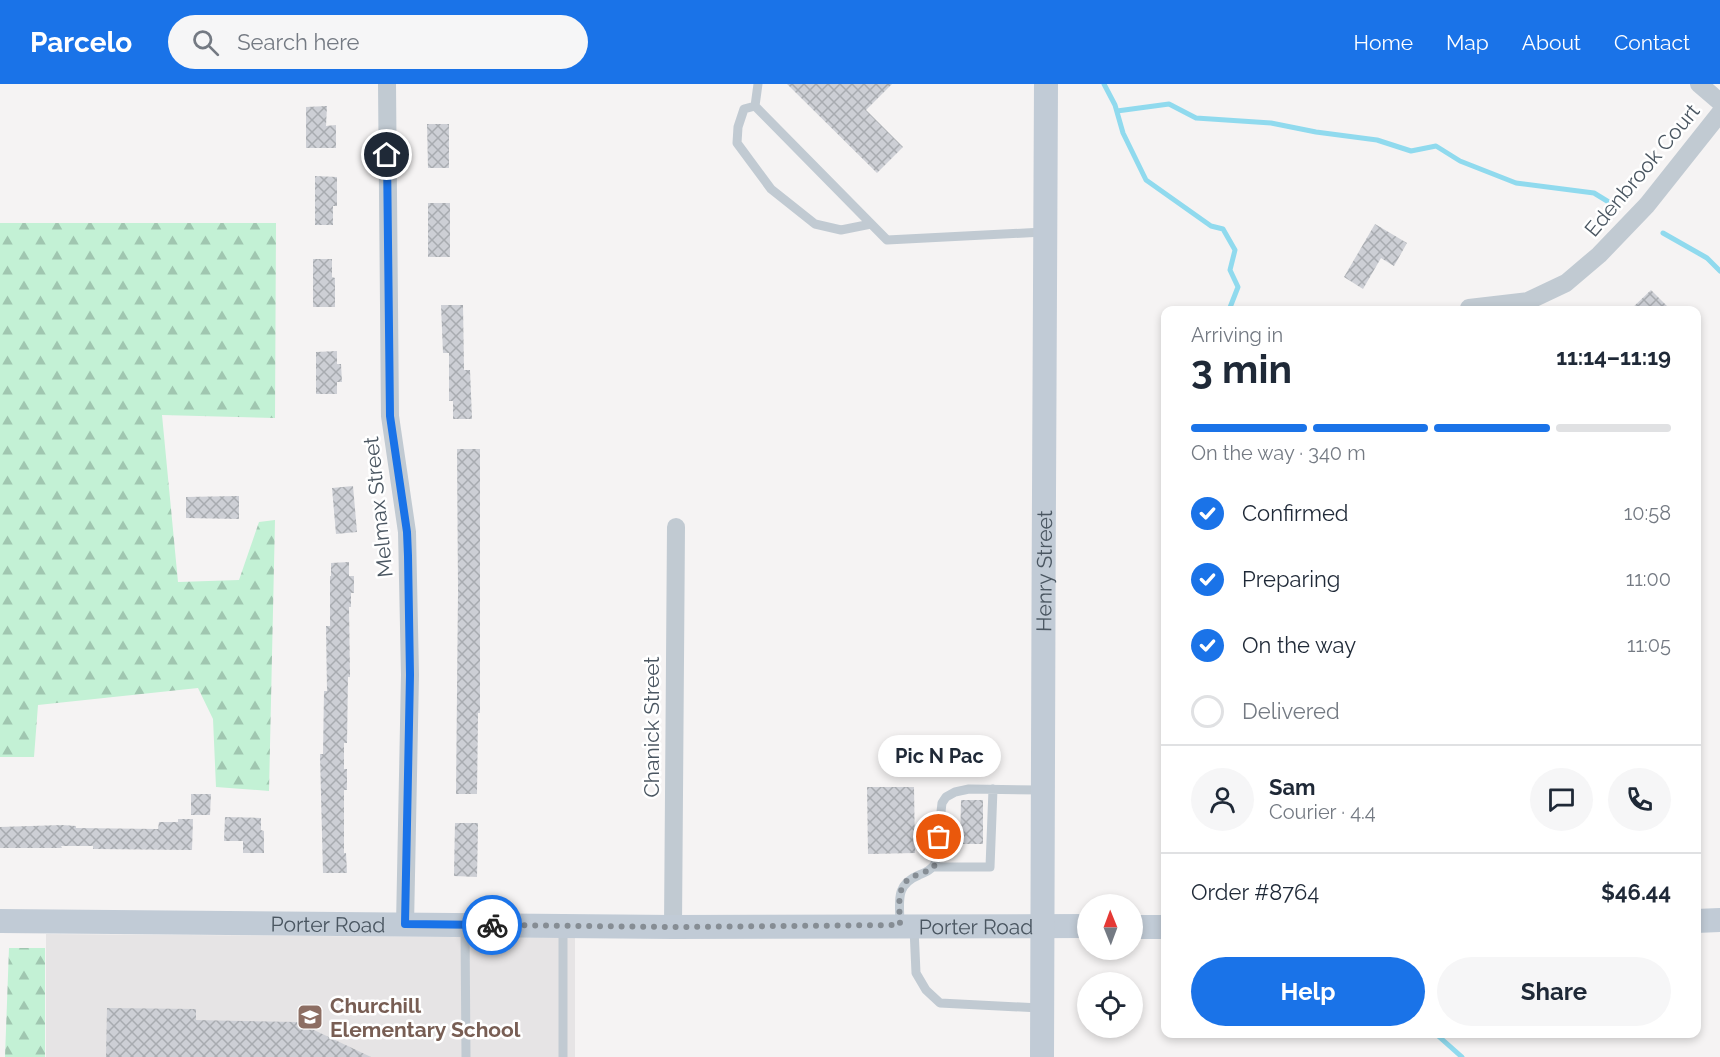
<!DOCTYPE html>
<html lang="en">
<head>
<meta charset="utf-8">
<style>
  body { margin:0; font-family:Raleway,sans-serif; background:#f6f6f7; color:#1f2937; height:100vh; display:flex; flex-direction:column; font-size:22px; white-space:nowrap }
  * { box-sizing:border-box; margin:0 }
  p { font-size:20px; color:#747a83 }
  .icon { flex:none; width:33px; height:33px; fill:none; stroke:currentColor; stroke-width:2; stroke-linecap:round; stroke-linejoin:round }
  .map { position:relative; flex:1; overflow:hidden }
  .sheet { position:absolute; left:1161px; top:222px; width:540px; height:732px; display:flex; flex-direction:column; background:#fff; border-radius:12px; box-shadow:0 3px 9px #0003 }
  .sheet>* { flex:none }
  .needle { width:39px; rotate:359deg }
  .controls { position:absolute; left:1077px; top:810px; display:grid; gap:12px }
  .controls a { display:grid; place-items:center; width:66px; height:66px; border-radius:50%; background:#fff; box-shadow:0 3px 9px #0003; font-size:30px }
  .pin { position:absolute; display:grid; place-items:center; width:51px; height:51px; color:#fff; margin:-26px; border:3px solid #fff; border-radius:50%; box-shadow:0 2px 6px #0007 }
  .courier { position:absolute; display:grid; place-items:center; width:60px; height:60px; margin:-30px; border:4px solid #1a73e8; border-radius:50%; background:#fff; color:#222; box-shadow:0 2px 8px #0007 }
  .bubble { position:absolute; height:42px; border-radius:21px; background:#fff; box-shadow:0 3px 9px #0003; font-size:20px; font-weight:700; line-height:42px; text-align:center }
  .summary em { font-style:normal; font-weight:700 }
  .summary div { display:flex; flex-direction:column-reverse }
  .summary { display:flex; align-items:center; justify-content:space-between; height:102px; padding:0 30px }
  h1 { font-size:39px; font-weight:700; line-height:45px }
  .bar { display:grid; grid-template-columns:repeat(4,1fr); gap:9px 6px; align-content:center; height:72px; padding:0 30px }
  .bar i { height:8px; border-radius:4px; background:#e0e1e3 }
  .bar .selected { background:#1a73e8 }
  .bar p { grid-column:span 4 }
  .line { display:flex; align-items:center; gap:15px; padding:0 30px; border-top:2px solid #e0e1e3 }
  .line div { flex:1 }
  .round { display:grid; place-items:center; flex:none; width:63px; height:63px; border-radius:32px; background:#f6f6f7 }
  ol { padding:0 30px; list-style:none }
  li { display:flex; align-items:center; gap:18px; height:66px }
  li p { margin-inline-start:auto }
  li .icon { padding:6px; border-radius:50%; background:#1a73e8; color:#fff; stroke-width:4 }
  li:last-child { color:#747a83 }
  li i { width:33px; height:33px; border:3px solid #e0e1e3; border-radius:50% }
  .cta { display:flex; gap:12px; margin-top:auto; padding:12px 30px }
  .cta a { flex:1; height:69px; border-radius:36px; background:#1a73e8; color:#fff; font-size:24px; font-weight:700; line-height:69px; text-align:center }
  .cta a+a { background:#f6f6f7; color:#1f2937 }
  header { display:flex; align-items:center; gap:36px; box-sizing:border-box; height:84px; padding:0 30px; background:#1a73e8; color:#fff }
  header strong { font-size:28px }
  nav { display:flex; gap:33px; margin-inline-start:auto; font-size:21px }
  .search { width:420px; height:54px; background:#f6f6f7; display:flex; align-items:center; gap:15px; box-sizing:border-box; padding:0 21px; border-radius:33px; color:#747a83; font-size:22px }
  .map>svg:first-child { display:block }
  .education { fill:#e6e4e5 }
  .forest { fill:url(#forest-firs) }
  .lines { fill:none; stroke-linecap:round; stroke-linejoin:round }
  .stream { stroke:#90daee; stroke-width:5 }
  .building { fill:url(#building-cross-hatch) }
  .lane { stroke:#c1cad2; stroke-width:9 }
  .street { stroke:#c1cad2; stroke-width:18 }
  .secondary { stroke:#c1cbd6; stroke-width:24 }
  .done { stroke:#868d94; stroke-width:6; stroke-dasharray:0 10.8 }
  .route { stroke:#1a73e8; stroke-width:8 }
  .labels { text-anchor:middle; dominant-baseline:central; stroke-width:5; stroke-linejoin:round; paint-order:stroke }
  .street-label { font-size:21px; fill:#4a5661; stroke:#fff }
  .education-label { font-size:21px; font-weight:bold; fill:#785e54; stroke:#fff; text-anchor:start }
</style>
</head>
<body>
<header>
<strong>Parcelo</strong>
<div class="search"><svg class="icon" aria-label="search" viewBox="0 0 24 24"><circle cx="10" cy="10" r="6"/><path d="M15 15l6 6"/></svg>Search here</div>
<nav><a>Home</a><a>Map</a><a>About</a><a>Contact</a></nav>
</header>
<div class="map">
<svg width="1720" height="973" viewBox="0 0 1720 973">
  <defs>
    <pattern id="forest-firs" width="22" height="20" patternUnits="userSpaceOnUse" patternTransform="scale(1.5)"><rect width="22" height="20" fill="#c3f1d5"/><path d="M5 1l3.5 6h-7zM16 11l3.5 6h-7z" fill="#a0c6b0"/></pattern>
    <pattern id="building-cross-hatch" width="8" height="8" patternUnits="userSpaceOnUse" patternTransform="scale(1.5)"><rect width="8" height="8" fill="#cdcfd5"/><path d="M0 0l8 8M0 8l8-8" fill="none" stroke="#a8abb0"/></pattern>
  </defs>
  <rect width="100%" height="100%" fill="#f5f3f3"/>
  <path class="education" d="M46,850L575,854V973H46Z"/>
  <path class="forest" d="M0,139H276L275,334L162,331L178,498L239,496L259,438L275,436L269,707L216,703L213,635L198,604L38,621L34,673H0Z
    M9,864H45V973H5Z"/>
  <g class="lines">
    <path class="stream" d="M1104,0L1115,21L1123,49L1146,96L1211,142L1223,145L1235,166L1230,186L1238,203L1229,226
      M1117,27L1169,20L1196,34L1271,39L1316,48L1377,56L1411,67L1436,62L1460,77L1516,99L1594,109L1612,120
      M1663,149L1707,174L1720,187
      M1436,950L1462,973"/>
  </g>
  <path class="building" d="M787,0H892L866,26L903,63L877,89Z
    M327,22L326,42L336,41V64H306V23Z
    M427,40H449V84H428Z
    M315,92L337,93V122H333V141H315Z
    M428,119H450V173H428Z
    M1375,140L1407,159L1394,182L1381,174L1363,205L1344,193Z
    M313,175H332V193L335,194V223H313Z
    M1651,206L1671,226H1630Z
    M441,221H463L464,286H470L472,335H453V317H449V269H443Z
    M337,267V280H341L342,298H337V310H316V268Z
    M457,365H480V629H478L477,710H456L458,507Z
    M353,402L357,448L336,450L332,404Z
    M239,412V435L186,434V413Z
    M349,478V492H354V509H351V523H349L350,593H348L347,659H344V685H347V706H344V769H346L347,789H323L320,670H323L324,607H327L326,542H330V492H331V479Z
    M867,703H914L915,769L868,770Z
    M191,710H211L210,731H191Z
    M961,716H983V760H960Z
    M225,733L261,734V746L264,747V769H243V757H224Z
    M178,735H193L192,766L93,765V762H61L62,764H0V743L62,741L76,742V744L158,745L159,738H178Z
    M455,739H478L477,793L454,792Z
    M107,924L196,925V936L297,938L371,973H106Z"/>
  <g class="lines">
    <path class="lane" d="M758,0L755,22L887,156L1043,148
      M755,22L744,25L738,43L737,59L771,105L815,140L841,146L871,140
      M934,783H990L993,705
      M900,841C900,819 894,801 919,791C926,788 931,786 935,780L942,719L946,713L955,708L969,705L1041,706
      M465,843L466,973
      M563,843V973
      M914,844L916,889L926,906L940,919L1040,924"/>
    <path class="street" d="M387,0L390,332L407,448L410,591L405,841
      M1699,0L1720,18
      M1469,224L1528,217L1566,199L1599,171L1647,121L1720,29
      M673,843L676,443"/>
    <g class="secondary">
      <path id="s1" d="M0,837L673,843L1088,842"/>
      <path d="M1696,837L1720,836"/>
      <path d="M1132,843H1166"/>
      <path id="s2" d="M1042,973C1041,649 1046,324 1046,0"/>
    </g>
  </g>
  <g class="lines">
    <path class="done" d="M492,841L673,843L900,841C900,825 895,802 912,793C919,790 927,788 934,783L937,771L939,753"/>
    <path class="route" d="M387,71L390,332L407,448L408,472L410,591L405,840L492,841"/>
  </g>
  <defs>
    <g id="school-square" transform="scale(1.35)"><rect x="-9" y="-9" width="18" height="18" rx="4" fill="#8d6e63" stroke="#fff"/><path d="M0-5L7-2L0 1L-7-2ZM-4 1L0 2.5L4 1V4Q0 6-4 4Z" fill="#fff"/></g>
  </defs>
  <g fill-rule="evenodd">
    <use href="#school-square" x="310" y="933"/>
  </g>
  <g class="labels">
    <g class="street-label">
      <text transform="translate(1642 86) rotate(-50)">Edenbrook Court</text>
      <text transform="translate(378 423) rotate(-96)">Melmax Street</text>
      <text stroke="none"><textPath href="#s2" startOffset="486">Henry Street</textPath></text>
      <text transform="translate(651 643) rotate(-90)">Chanick Street</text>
      <text stroke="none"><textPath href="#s1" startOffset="328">Porter Road</textPath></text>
      <text stroke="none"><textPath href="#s1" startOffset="976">Porter Road</textPath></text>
    </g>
    <g class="education-label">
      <text x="330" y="921">Churchill<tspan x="330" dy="24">Elementary School</tspan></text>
    </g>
  </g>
</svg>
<div class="controls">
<a><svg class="needle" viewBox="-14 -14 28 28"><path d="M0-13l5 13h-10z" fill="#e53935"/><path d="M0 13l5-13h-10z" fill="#747a83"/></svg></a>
<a><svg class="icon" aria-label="locate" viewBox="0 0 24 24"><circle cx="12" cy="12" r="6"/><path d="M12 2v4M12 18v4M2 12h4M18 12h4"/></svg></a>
</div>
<div class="pin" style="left:939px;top:753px;background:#ea580c"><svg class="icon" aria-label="bag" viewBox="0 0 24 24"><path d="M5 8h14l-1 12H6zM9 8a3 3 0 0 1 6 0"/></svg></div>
<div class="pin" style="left:387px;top:71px;background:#1f2937"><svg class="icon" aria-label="home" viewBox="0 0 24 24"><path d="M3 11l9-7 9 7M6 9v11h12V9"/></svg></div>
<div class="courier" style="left:492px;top:841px"><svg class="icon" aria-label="bike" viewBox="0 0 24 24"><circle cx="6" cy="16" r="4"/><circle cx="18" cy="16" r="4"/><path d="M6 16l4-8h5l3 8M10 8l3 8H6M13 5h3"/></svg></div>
<div class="bubble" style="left:878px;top:651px;width:123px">Pic N Pac</div>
<section class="sheet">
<div class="summary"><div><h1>3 min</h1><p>Arriving in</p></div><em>11:14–11:19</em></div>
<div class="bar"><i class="selected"></i><i class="selected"></i><i class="selected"></i><i></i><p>On the way · 340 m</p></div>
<ol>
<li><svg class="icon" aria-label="check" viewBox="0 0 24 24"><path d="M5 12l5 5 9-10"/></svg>Confirmed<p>10:58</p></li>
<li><svg class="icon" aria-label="check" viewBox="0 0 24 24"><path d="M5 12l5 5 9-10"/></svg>Preparing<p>11:00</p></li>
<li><svg class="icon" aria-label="check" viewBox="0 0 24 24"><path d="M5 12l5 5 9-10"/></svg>On the way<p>11:05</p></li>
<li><i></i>Delivered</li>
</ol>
<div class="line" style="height:108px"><a class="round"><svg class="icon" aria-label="person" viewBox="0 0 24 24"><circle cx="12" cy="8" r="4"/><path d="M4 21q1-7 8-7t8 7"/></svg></a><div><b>Sam</b><p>Courier · 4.4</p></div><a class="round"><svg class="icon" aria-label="chat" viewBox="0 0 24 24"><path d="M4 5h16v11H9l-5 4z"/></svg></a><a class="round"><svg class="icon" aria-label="phone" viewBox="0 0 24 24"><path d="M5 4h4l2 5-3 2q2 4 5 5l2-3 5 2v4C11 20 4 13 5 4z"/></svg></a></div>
<div class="line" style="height:78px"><div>Order #8764</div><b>$46.44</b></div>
<div class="cta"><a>Help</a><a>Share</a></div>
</section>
</div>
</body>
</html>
